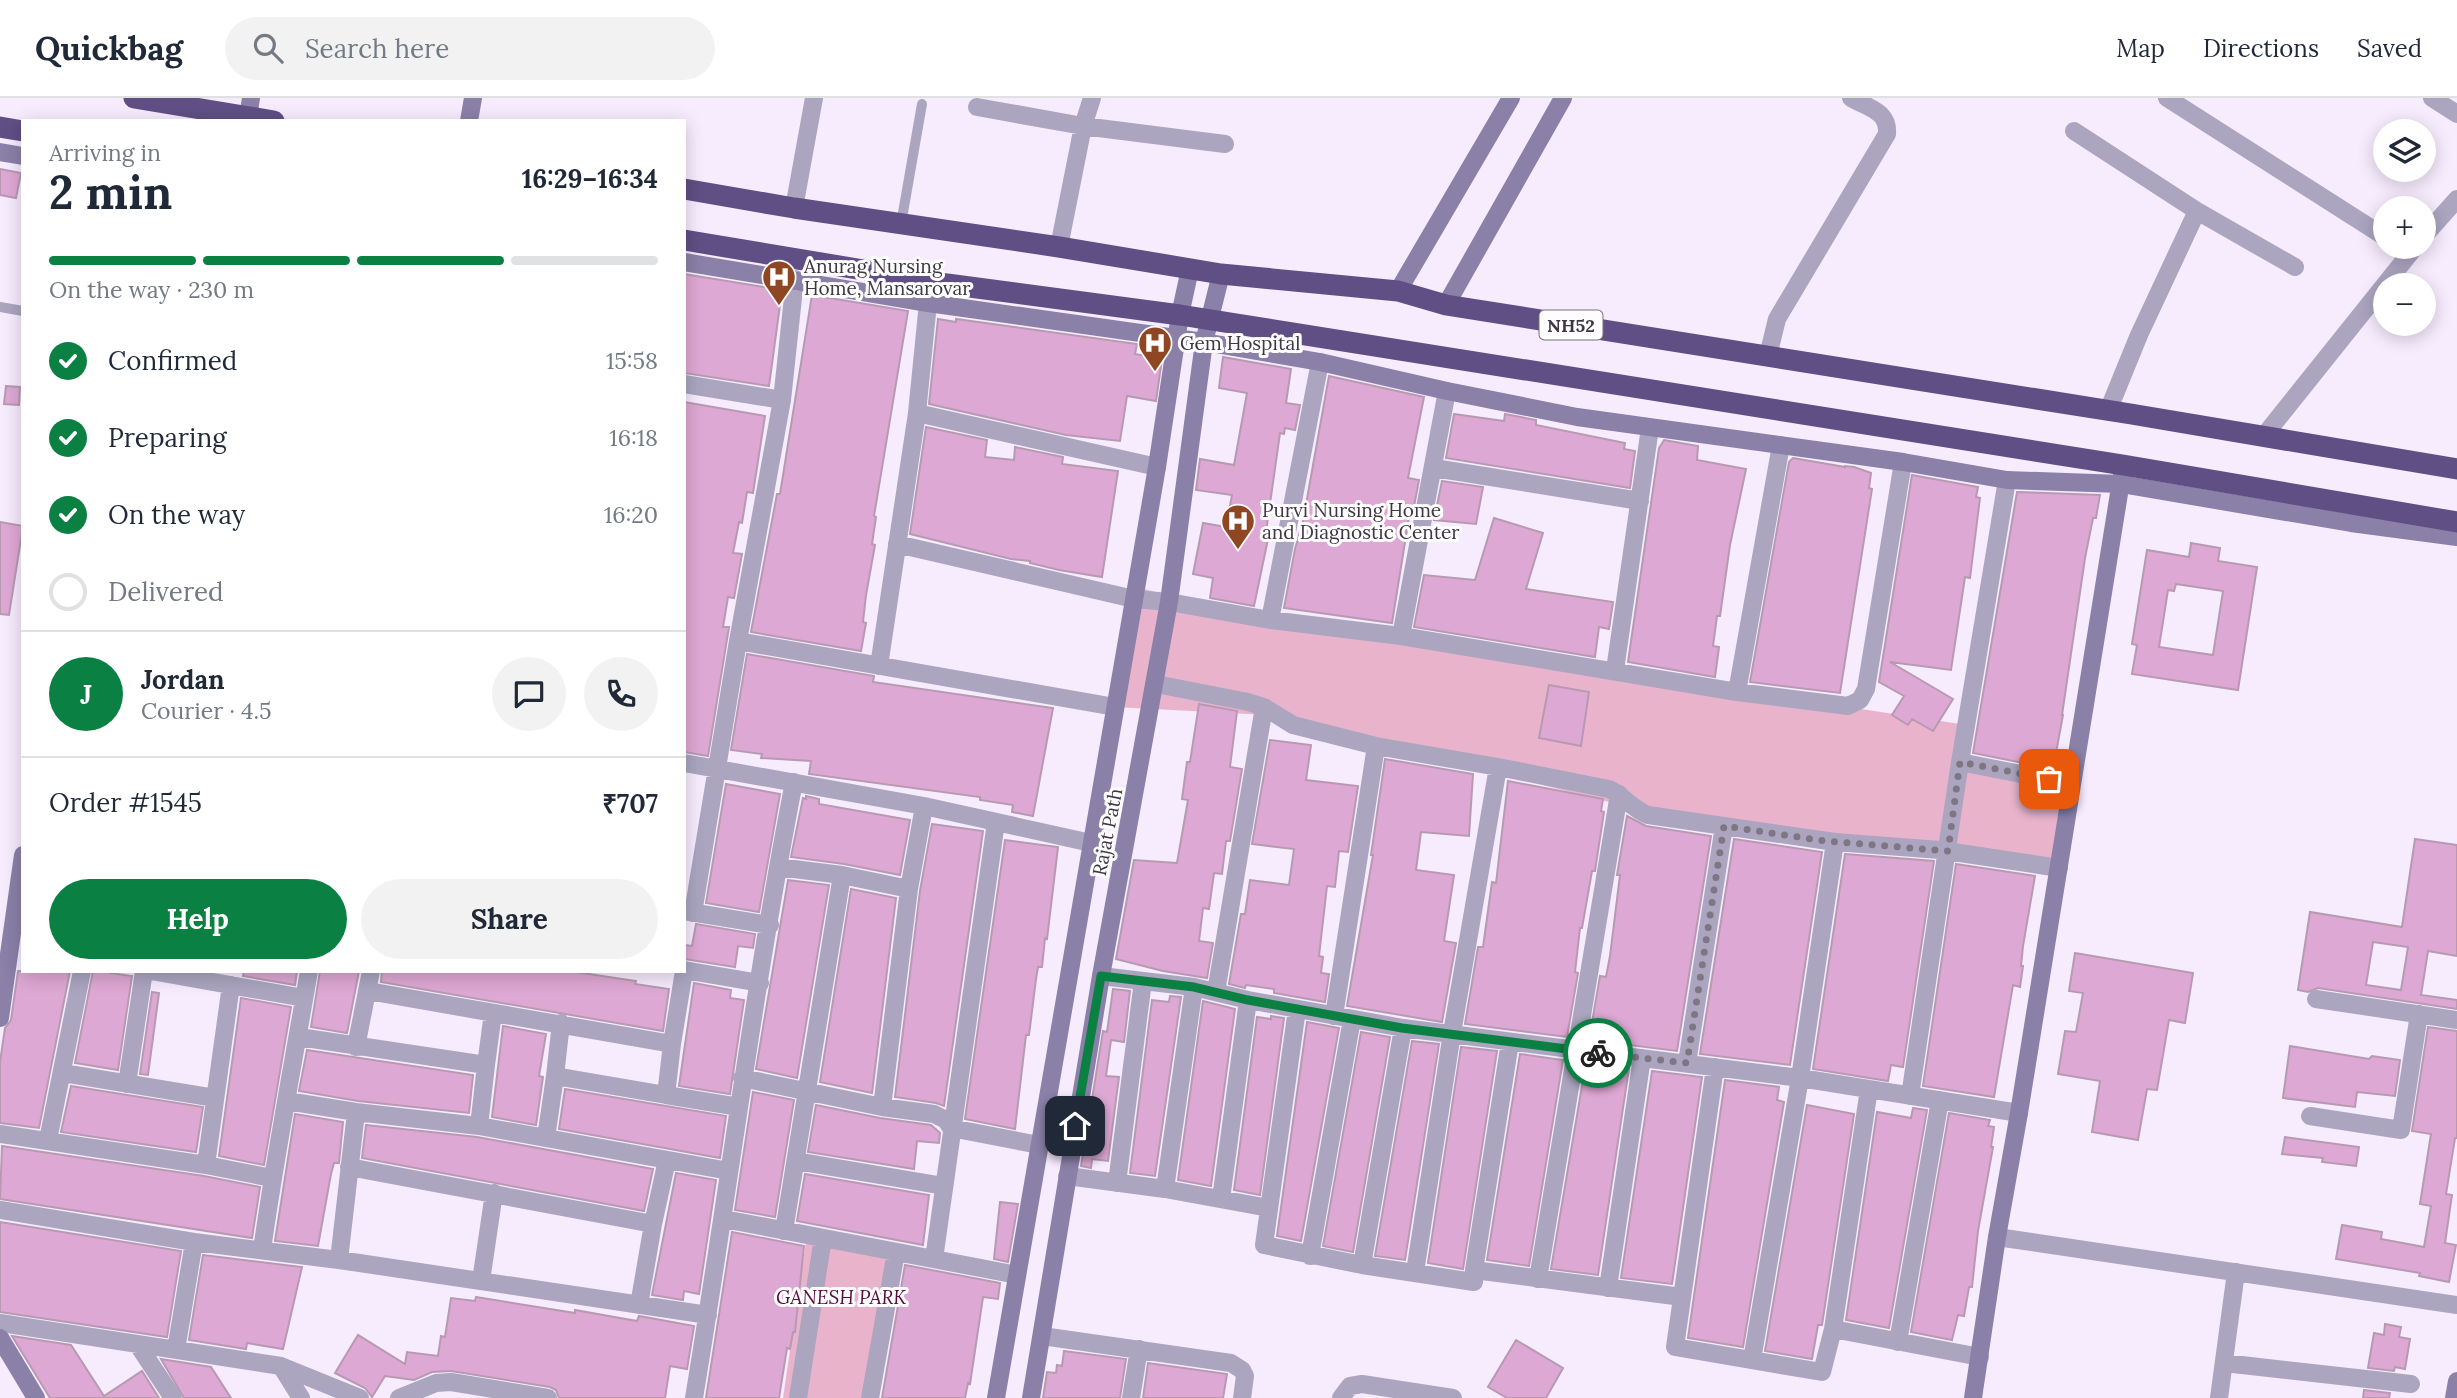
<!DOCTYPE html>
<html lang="en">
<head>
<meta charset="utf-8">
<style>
  body { margin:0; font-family:Lora,serif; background:#f2f2f3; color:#1f2937; height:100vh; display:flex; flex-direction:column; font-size:26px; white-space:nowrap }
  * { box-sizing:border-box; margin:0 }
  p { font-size:23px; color:#747a83 }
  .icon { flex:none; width:38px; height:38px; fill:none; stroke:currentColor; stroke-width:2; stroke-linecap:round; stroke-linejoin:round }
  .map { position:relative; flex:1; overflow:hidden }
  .drawer { position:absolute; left:21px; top:21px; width:665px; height:854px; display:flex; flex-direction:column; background:#fff; border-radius:0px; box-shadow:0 4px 18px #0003 }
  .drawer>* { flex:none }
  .tools { position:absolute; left:2373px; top:21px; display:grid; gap:14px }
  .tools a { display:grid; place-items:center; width:63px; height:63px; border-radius:50%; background:#fff; box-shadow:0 4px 18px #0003; font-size:35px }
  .pin { position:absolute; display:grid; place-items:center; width:60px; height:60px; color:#fff; margin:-30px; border-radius:14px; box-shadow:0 4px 10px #0006 }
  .courier { position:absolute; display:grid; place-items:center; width:70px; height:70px; margin:-35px; border:5px solid #0b8043; border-radius:50%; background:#fff; color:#222; box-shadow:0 2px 9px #0007 }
  .summary em { font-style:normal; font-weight:800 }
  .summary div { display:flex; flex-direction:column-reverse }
  .summary { display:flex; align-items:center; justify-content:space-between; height:119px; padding:0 28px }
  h1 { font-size:46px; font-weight:800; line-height:52px }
  .bar { display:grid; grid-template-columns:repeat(4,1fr); gap:10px 7px; align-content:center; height:84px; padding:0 28px }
  .bar i { height:9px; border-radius:5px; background:#e0e1e3 }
  .bar .current { background:#0b8043 }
  .bar p { grid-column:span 4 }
  .line { display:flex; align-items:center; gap:18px; padding:0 28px; border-top:2px solid #e0e1e3 }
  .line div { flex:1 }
  .round { display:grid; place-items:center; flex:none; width:74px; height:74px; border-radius:37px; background:#f2f2f3 }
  ol { padding:0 28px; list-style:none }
  li { display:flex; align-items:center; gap:21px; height:77px }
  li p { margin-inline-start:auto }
  li .icon { padding:7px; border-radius:50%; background:#0b8043; color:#fff; stroke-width:4 }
  li:last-child { color:#747a83 }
  li i { width:38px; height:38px; border:4px solid #e0e1e3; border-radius:50% }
  .action { display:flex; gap:14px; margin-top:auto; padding:14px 28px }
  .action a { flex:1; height:80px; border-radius:42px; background:#0b8043; color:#fff; font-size:28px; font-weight:800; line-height:80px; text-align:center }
  .action a+a { background:#f2f2f3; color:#1f2937 }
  header { display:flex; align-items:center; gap:42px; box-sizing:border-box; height:98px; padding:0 35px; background:#fff; border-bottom:2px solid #e0e1e3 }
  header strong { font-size:33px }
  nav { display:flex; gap:38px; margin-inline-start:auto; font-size:24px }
  .search { width:490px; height:63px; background:#f2f2f3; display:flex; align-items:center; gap:18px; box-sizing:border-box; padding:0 24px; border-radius:38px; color:#747a83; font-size:26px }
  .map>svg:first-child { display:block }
  .green { fill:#e9b4cb }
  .building { fill:#dea8d4; stroke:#b79ab2; stroke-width:2; fill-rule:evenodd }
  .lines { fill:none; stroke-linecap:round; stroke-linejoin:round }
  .lane { stroke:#aba5c0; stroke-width:10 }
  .street { stroke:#aba5c0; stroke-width:18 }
  .secondary { stroke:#8a80a8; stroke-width:18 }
  .highway { stroke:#5f4f85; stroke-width:21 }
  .done { stroke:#7f7684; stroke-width:7; stroke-dasharray:0 12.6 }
  .route { stroke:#0b8043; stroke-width:9 }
  .labels { text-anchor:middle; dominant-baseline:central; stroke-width:6; stroke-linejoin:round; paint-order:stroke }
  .shield { fill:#fdfdfd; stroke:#78727b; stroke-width:2 }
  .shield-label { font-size:18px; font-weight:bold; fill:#3f3743 }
  .poi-label { font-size:19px; fill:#3f3743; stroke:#fdfdfd; text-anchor:start }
  .street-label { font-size:19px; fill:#3f3743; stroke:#fdfdfd }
  .park-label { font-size:19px; font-style:italic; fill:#580a38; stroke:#fdfdfd }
</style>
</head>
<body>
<header>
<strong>Quickbag</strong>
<div class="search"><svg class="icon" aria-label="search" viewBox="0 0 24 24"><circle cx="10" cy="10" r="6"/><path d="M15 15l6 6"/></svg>Search here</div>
<nav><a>Map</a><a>Directions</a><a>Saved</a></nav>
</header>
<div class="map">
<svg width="2457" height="1300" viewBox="0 0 2457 1300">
  <rect width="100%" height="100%" fill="#f7ebfe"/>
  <path class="green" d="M1136,489L1270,522L1967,627L1960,664L2071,686L2059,770L1839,743L1617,706L1267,617L1115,609Z
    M807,1137L891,1153L868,1300H783Z"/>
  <path class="building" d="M0,71L21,75L16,100L0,97Z
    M684,176L782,192L769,288L684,275Z
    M812,197L908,213L874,418L876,419L872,446L875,447L866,497L863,524L866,525L861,553L751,534L777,396H780Z
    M938,221L956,224V221L1137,246L1135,256L1162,261L1156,303L1127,298L1120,343L1066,337L929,306Z
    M1223,259L1291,271L1286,305L1300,307L1295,332L1285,330L1284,336L1280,335L1265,441H1268L1254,508L1210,500L1213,480L1193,476L1203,425L1226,429L1232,397L1196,392L1200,361L1234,367L1247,295L1219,290Z
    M1329,278L1424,299L1408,380L1419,382L1412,419H1409L1392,525L1284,510L1295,451L1303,423Z
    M6,288L20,289L19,307L4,306Z
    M684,304L765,318L753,395L747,394L742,425L739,424L733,455L742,456L734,500L728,499L723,529H729L708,658L684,654Z
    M1454,316L1504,323L1505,316L1536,322V327L1625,345L1624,351L1635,353L1630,390L1446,360Z
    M926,329L987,342L985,359L1014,362L1015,349L1063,359L1062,366L1118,373L1102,479L1059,472L1030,465V463L1011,461L910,436Z
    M1664,342L1698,348L1697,362L1746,371L1730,447L1720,518H1717L1713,548L1719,549L1715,579L1628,564L1659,350Z
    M1793,360L1845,369V368L1854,369L1871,375L1869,390L1872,391L1840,595L1750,584L1789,364Z
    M1912,377L1978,389L1976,399L1980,400L1970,480L1965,479L1951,572L1890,564L1953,601L1933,633L1912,621L1908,627L1892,617L1904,598L1879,584Z
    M1442,383L1483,389L1476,426L1434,422Z
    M2017,394L2100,397L2096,420H2093L2085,460L2062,617H2063L2053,671L1973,655Z
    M1494,420L1543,435L1526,491L1613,504L1609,531L1599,529L1595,559L1414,529L1424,477L1475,482Z
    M0,424L23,428L9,517L0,516Z
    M2191,445L2220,450L2218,463L2257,469L2238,592L2132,576L2137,547L2132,546L2147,452L2189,459ZM2176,486L2223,493L2213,557L2159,549L2168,492L2174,493Z
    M747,556L874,578L873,584L1053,610L1033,718L1012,714L1013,707L980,702V699L809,676L811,663L761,660L762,656L731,652Z
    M1549,587L1589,594L1581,648L1539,640Z
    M1199,606L1237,613L1230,669L1242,671L1230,743H1226L1222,776L1214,775L1209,811L1203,810L1199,843L1213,845L1207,880L1163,873L1116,861L1134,762L1177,765L1188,702L1182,701L1187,664H1190Z
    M1270,642L1311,647L1306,682L1358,688L1348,754L1339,753L1335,789L1327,788L1319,858L1323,859L1321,875L1329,876L1325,904L1274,895V891L1246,887L1245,890L1229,886L1241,816H1245L1250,782L1289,787L1294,751L1252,746Z
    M1385,661L1473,676L1469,738L1421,734L1416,772L1454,777L1444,843L1456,845L1442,924L1347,908L1373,757H1371Z
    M1508,683L1603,701L1601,713L1604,714L1595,773H1592L1582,830H1580L1575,874L1578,875L1567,939L1465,926L1478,849H1483L1492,784L1496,785Z
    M726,686L780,696L759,814L706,805Z
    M806,698L819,701V706L910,722L900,777L844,766L791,759L803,700L806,701Z
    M1627,718L1646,728L1711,738L1677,953L1589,942L1600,878L1606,879L1610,858L1620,777H1617Z
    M932,726L983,733L944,1008L936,1005L895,999L920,793Z
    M1734,741L1822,754L1790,967L1700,956Z
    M2415,741L2457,747V858L2428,853L2421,897L2457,902V911L2318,890L2308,894L2298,892L2310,814L2402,829ZM2373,844L2408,849L2401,892L2366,887Z
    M1005,742L1058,749L1047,841L1045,840L1042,869H1038L1036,881L1029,937H1026L1015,1031L965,1021Z
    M1845,756L1934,763L1903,969L1891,967L1888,983L1813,971Z
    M1956,766L2035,778L2023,848L2021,868H2023L2020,889L2013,887L1994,999L1923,988Z
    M788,782L829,787L797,980L756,971Z
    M851,791L896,800L872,995L820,984Z
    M696,826L755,836L753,850L738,848L735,869L684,861V847L692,848Z
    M2075,855L2193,875L2185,925L2169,922L2157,992L2147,991L2138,1042L2092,1034L2100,983L2058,976L2065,933L2076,934L2083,895L2069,893Z
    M18,873H70L39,1030L0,1025V964L5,930L11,922Z
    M93,873H110V875L132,878L118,972L75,965Z
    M244,873H297L295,887L243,878Z
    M320,873H359L347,935L311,929Z
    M382,873H569L636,883L635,886L669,891L663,933L381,884Z
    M694,885L731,892L730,900L744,902L730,996L679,988Z
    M1113,891L1130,893L1124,944L1111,942L1106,978L1119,979L1108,1063L1092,1061L1091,1070L1081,1068L1083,1056L1091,1057L1096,1021L1089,1020L1103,933L1107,934Z
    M152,894L159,895L148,977L140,976Z
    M1170,898L1181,899L1155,1078L1130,1075L1152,902L1169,904Z
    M241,900L291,909L264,1067L219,1058Z
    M1203,903L1235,911L1211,1088L1178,1082Z
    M1271,918L1284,920L1260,1097L1234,1092L1257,919L1271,921Z
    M1307,924L1339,930L1301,1143L1277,1138Z
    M503,928L546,936L539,978L543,979L536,1027L492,1019Z
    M2428,929L2457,933V1040H2455L2446,1096L2452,1097L2445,1145L2456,1147L2449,1184L2419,1178L2420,1175L2336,1161L2342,1127L2382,1134L2381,1141L2424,1149L2431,1108L2420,1106L2431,1036L2412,1033Z
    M1361,934L1390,939L1353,1154L1323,1148Z
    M1412,943L1439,946L1405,1162L1375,1158Z
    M2290,948L2369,961L2372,958L2400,962L2395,998L2357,994L2355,1009L2283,1000Z
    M1461,949L1497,953L1463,1171L1428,1165Z
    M307,952L473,977L469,1015L358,1003L299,993Z
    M1520,956L1563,962L1529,1168L1487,1162Z
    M1586,964L1629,970L1598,1177L1551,1171Z
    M1652,973L1702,979L1672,1186L1621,1180Z
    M1725,982L1779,989L1777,1002L1784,1004L1743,1249L1688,1240Z
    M71,988L203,1009L196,1054L61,1034Z
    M565,991L726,1018L720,1060L559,1031Z
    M753,994L794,1002L775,1119L735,1112Z
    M816,1007L880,1020L931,1027L940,1035L939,1045L917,1043L914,1071L808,1054Z
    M1807,1007L1854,1016L1822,1227H1818L1812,1261L1765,1253Z
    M1913,1010L1927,1012L1889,1230L1846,1222L1877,1014L1911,1020Z
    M1949,1015L1990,1022L1988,1028L1994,1029L1991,1049H1993L1978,1133L1972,1189H1969L1964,1218L1958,1217L1952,1242L1911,1234Z
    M295,1016L343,1024L339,1065H334L331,1076L318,1148L275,1143Z
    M366,1027L477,1039L653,1071L644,1113L362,1060Z
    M2285,1039L2359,1049L2356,1068L2322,1064L2323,1060L2282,1056Z
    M2,1048L204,1078L260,1089L252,1140L0,1101Z
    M676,1075L716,1082L699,1196L684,1193L683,1202L652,1197Z
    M805,1076L929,1097L923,1147L797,1123Z
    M1000,1104L1018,1106L1008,1164L994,1161Z
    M0,1124L181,1153L167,1239L0,1214Z
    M732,1134L804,1148L795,1234H793L790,1251L787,1250L779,1300H706Z
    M203,1157L302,1169L283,1251L247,1245L246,1251L189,1242Z
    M905,1167L1000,1185L998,1201L983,1199L970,1286L968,1285L965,1300H882Z
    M476,1199L575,1215V1212L637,1223L639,1218L694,1228L687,1271L670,1268L665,1300H559L556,1292L550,1289L451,1273L432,1274L414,1282L385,1278L372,1299L365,1290L335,1275L358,1237L405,1266L407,1254L438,1258L441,1238L445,1239L451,1200L475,1203Z
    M2385,1226L2401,1229L2399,1239L2410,1241L2405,1271L2395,1269L2394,1273L2368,1270L2374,1235L2384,1237Z
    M12,1238L71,1247L104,1298L142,1273L159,1300H50Z
    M1516,1242L1563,1270L1546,1300H1507L1488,1289Z
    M1064,1253L1126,1261L1120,1300H1043L1047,1274L1056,1275L1057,1267L1062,1268Z
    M161,1261L211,1269L231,1300H184Z
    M1148,1265L1227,1276L1223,1300H1143Z
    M2364,1292L2390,1295L2389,1300H2363Z"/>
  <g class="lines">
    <path class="lane" d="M901,126L922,6
      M0,209L23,213"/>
    <path class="street" d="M2167,0L2385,139
      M2432,0L2457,16
      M977,9L1083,28L1225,46
      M2074,33L2197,113L2295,169
      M794,110L814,0
      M2424,138L2457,101
      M1059,149L1083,28L1092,0
      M1768,258L1777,221L1887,36C1889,13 1868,10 1851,0
      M684,286L782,302
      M2108,313L2139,237L2197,113
      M917,315L1157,369
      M2263,339L2415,149
      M1434,370L1640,403
      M897,446L1134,501L1169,504L1270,522L1401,538L1737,594L1848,608L1860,602L1866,591L1903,364
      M1270,522L1320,264
      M1401,538L1447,293
      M738,543L1115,609
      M879,568L917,315L928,205
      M1615,572L1650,330
      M1156,586L1248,604L1264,609L1293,627L1376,648L1498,669L1609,691C1624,698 1632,711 1648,717L1835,744L1800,980L1752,1262
      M1737,594L1781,347
      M1960,664L2071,686
      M684,665L924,708L1091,745
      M1835,744L1940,752L2059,770
      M778,769L842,777L909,791
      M684,813L770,827
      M693,815L738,543L782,302L795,181
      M684,872L760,885
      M151,873L304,900
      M684,873L672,946L666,997L739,1009
      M1101,878L1194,889L1248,902L1403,930L1800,980L2019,1015
      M368,893L672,946
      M1216,894L1264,609
      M2316,901L2457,922
      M1297,911L1264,1147L1362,1167L1474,1184V1172L1510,944
      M1334,918L1376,648
      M561,925L555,978L666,997
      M299,939L486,967L493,915
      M356,949L371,873
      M1687,965L1724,728
      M1715,969L1675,1249L1822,1274L1833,1231L1869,991
      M63,975L215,1000
      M742,980L882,1009L934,1016L946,1022L951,1030L1039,1047
      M127,986L144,873
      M1910,998L1960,664L2007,382
      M287,1003L356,1014L479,1028L729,1073
      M882,1009L909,791L924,708
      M2310,1018L2401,1032L2419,916
      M479,1028L486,967
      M0,1036L206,1067L272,1080
      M546,1040L555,978
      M48,1042L82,873
      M796,1063L944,1088
      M206,1067L231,887
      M349,1069L653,1126L639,1207
      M1067,1078L1165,1091L1269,1110
      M1117,1085L1143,883
      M1165,1091L1194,889
      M1221,1101L1248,902
      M0,1112L194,1144L339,1162L708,1217
      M724,1121L1017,1177
      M653,1126L667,1062
      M784,1133L842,777
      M1997,1139L2457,1207
      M262,1152C275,1059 293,966 309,873
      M1310,1158L1352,921
      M934,1161L996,724
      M339,1162L356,1014
      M1362,1167L1403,930
      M1474,1172L1682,1199
      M1415,1174L1452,935L1498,669
      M1538,1181L1619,696
      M481,1183L494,1095
      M1608,1190L1642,960
      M0,1225L281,1268L360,1300
      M1833,1231L1980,1259
      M1042,1238L1231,1265L1242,1272L1245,1278L1242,1300
      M1898,1244L1940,1002
      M138,1247L173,1300
      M176,1252L194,1144
      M2224,1265L2411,1286
      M281,1268L301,1300
      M399,1300L436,1285L451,1284L548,1300
      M694,1300C728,1095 754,888 794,684
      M798,1300L823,1140
      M870,1300L896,1154
      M1131,1300L1139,1251
      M1341,1300L1350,1288L1362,1286L1453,1300
      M2219,1300L2236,1174"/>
    <path class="secondary" d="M248,19L251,0
      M469,23L473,0
      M0,54L23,58
      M684,164L928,205L1204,244L1320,264L1447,293L1577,319L1903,364L2007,382L2121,386L2351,425L2457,439
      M1398,193L1511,0
      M1446,207L1563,0
      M0,920L23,757
      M0,1240L36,1300
      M996,1300L1157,369L1180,217L1190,171
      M1031,1300L1101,878L1169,504L1204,244L1221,176
      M1973,1300L1997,1139L2019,1015L2122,377
      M2454,1300L2457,1283"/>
    <path class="highway" d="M134,0L274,23
      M0,29L23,33
      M684,91L794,110L1059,149L1221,176L1398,193L1446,207L2131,316L2457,371
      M684,142L947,186L1180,217L2123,367L2457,424"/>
  </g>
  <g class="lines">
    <path class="done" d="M1598,955L1687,965L1724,728L1825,743L1948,753L1960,664L2049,681"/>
    <path class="route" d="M1075,1028L1101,878L1194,889L1248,902L1402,930L1598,955"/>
  </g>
  <defs>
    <g id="hospital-pin" transform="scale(1.75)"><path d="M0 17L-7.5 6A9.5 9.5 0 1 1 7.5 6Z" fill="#8e4722" stroke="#fdfdfd"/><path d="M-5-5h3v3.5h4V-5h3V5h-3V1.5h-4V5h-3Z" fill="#fff"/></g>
  </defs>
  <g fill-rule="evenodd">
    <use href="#hospital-pin" x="779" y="179"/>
    <use href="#hospital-pin" x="1155" y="245"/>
    <use href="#hospital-pin" x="1238" y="423"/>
  </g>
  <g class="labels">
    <rect class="shield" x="1539.5" y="212.5" width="63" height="29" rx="5"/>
    <g class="shield-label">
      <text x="1571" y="227">NH52</text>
    </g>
    <g class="poi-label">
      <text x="804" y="168">Anurag Nursing<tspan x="804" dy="22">Home, Mansarovar</tspan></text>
      <text x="1180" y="245">Gem Hospital</text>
      <text x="1262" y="412">Purvi Nursing Home<tspan x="1262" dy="22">and Diagnostic Center</tspan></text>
    </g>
    <g class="street-label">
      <text transform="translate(1107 734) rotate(-79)">Rajat Path</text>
    </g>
    <g class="park-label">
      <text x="841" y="1199">GANESH PARK</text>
    </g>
  </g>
</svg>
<div class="tools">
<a><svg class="icon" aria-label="layers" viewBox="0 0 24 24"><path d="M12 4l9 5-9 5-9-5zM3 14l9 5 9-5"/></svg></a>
<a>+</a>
<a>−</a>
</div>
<div class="pin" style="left:2049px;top:681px;background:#ea580c"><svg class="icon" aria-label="bag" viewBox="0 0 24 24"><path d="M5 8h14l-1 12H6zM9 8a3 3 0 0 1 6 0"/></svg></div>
<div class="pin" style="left:1075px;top:1028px;background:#1f2937"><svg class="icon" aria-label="home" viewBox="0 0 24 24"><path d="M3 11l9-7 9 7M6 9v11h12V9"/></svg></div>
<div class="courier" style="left:1598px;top:955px"><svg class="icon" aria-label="bike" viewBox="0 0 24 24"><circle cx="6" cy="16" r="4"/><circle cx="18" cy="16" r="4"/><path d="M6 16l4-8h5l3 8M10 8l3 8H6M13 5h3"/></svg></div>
<section class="drawer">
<div class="summary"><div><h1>2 min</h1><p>Arriving in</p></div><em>16:29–16:34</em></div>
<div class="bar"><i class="current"></i><i class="current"></i><i class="current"></i><i></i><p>On the way · 230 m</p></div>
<ol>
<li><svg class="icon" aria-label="check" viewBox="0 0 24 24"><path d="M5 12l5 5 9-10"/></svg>Confirmed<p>15:58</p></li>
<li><svg class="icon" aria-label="check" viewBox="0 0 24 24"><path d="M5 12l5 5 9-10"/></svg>Preparing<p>16:18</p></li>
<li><svg class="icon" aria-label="check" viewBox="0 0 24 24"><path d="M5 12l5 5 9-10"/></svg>On the way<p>16:20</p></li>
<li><i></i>Delivered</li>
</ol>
<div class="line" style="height:126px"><b class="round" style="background:#0b8043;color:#fff">J</b><div><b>Jordan</b><p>Courier · 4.5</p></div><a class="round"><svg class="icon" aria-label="chat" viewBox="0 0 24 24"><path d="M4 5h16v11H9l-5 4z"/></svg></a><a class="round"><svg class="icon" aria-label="phone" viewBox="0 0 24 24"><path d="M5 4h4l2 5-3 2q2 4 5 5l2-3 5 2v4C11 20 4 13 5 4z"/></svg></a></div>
<div class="line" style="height:91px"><div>Order #1545</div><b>₹707</b></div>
<div class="action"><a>Help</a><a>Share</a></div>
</section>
</div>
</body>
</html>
